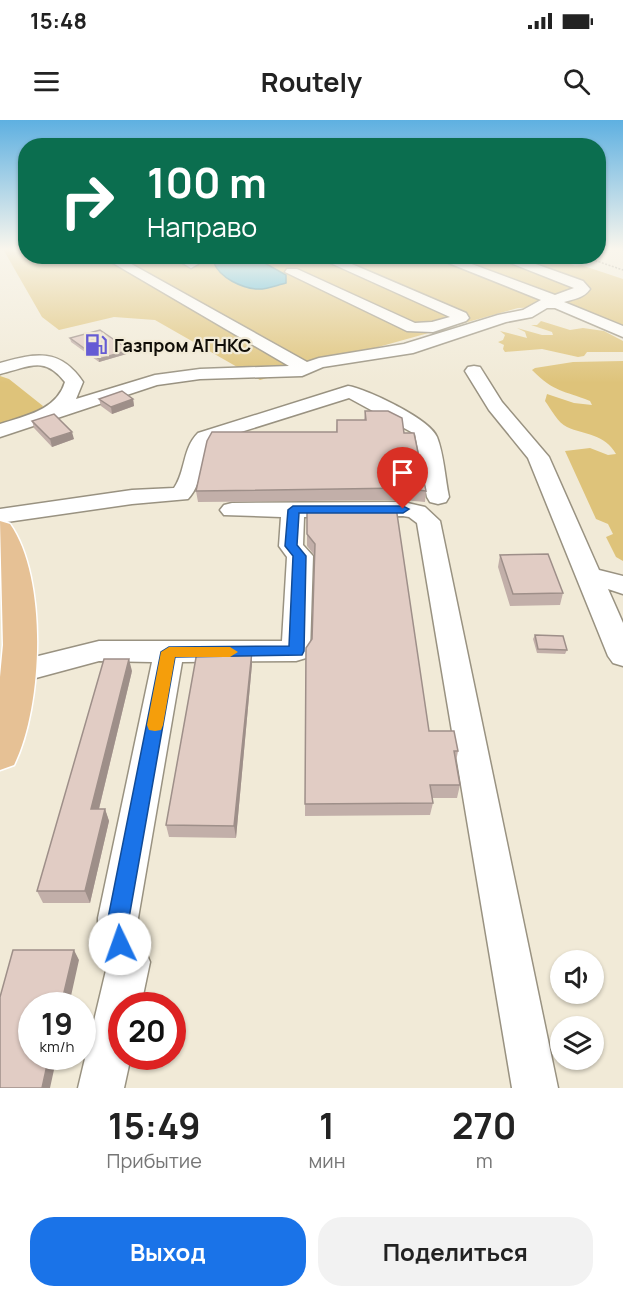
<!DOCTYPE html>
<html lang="ru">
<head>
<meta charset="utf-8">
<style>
	body { margin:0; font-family:Manrope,sans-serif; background:#f2f2f2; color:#222; height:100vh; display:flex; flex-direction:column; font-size:22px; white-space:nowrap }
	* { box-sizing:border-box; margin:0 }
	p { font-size:20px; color:#767676 }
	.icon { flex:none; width:33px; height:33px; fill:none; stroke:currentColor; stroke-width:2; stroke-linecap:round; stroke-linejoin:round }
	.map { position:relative; height:968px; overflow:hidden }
	.drawer { display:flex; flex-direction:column; background:#fff; flex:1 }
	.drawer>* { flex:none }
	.hud { position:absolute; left:18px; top:18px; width:588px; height:126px; border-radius:24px; box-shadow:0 2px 4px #0004; background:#0b6e4f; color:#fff; overflow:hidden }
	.controls { position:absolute; left:550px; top:830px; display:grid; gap:12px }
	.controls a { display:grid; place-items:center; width:54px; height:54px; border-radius:50%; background:#fff; box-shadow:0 2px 4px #0004; font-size:30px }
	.speed { position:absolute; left:18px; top:872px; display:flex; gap:12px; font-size:30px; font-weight:700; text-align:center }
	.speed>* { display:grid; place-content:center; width:78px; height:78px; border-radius:50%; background:#fff; box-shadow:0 2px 4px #0004; line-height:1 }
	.speed small { font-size:15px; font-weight:400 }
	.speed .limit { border:9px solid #d22; background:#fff; color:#111 }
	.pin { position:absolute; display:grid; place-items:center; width:51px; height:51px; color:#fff; margin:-62px -26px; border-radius:50% 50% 50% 0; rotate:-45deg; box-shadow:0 0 6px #0007 }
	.pin .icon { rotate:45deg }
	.me { position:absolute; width:66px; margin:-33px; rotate:357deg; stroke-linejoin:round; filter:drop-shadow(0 0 4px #0008) }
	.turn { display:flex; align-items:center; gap:21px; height:126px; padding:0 30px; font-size:27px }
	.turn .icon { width:78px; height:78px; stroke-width:2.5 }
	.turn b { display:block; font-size:42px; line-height:51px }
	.eta { display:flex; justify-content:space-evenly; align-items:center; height:102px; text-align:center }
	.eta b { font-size:36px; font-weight:700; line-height:42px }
	.action { display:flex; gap:12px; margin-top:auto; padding:12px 30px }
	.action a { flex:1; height:69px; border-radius:24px; background:#1a73e8; color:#fff; font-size:24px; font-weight:700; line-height:69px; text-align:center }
	.action a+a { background:#f2f2f2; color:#222 }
	.status { display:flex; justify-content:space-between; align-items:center; height:42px; padding:0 30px; background:#fff; direction:ltr }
	.status svg { height:16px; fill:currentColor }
	header { display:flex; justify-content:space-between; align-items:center; height:78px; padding:0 30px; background:#fff; font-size:27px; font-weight:700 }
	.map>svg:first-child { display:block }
</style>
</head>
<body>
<div class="status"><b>15:48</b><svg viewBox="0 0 49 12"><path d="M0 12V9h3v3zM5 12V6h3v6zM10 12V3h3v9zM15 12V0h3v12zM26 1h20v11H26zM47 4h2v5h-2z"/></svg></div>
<header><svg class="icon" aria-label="menu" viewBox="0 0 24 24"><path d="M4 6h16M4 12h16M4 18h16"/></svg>Routely<svg class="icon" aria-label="search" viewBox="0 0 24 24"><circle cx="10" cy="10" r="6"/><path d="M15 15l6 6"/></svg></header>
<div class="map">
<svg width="623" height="968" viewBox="0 0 623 968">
	<rect width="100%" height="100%" fill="#f1ead7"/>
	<path fill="#dec37a" d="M25,128l1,8 529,1 20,9 6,-1 42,14v49l-58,-22 -47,2 -258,72 -105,-60 -41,-3 -55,13 -17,-13 -39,-68z
		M541,201l29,9 13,-2 21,3 19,10v11h-36l-3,4 -6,1 -36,-8 -37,3 -2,-3 1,-4 -6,-3 5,-2 2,-5 -5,-4 27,7 -2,-6 -8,-4 25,7h11l-1,-3 -21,-7h6z
		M623,241v200l-7,-4 -10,-20 7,-3 -5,-10 -12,-5 -31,-68 25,-3 18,7 8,-1c-11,-20 -31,-19 -49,-27 -9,-4 -16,-18 -22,-26l2,-7 27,9 18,2 -2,-4c-27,-11 -35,-8 -58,-31l3,-2 38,-6z
		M0,256l9,3 34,27 -2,4 -41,17z"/>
	<path fill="#2fabd6" stroke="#267c98" stroke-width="1.5" d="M246,137l15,4 25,14v8c-9,2 -20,7 -29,6 -15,-1 -37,-11 -43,-26z"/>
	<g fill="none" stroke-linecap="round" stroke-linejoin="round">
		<g stroke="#999281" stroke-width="3">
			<path id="minor" d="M101,136h16l190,106 12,-4 85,-14 94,-29 25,-5 18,-10 -110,-44h19l105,39 19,-7 -81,-32h20l70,25 7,8c-6,9 -16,10 -26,13l59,24v11l-68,-29h-8l-15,9 -26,5 -93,31 -90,14 -21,9 -102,3 -43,6 -157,52v-13c25,-8 57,-14 65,-42 -21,-27 -36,-15 -65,-8v-11c36,-10 60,-15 83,19l-7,17 79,-24 45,-6 89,-3z
				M171,136h16l11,8 -7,4z
				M315,136h18l133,57 3,5 -3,3 -33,11 -26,-1 -122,-59 2,-3h10l118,54 17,-1 18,-5z
				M474,246l6,1 22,35 47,55 50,113 24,6v18l-15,-5 15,34v43l-10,-3 -5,-7 -80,-198 -39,-48 -24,-39 3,-4z
				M348,266c19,3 82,33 89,51 7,18 8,41 12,60l-3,5 -8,2 -8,-2 -3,-5 -12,-63 -66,-36 -137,43c-14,16 -7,40 -24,58l-56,5 -132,19v-14l132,-19 42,-2c12,-17 8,-39 24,-55z
				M403,382l22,5 15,14 118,567h-46l-95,-565 -8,-6 -6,-1 -99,1 -1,28 10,11 -3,95 -4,7 -10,3 -114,1 -44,256v15l12,29 -9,43h-19v51h9l-7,32h-46l30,-126 -10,-29v-15l54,-256 -53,-1 -78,21 -11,-3 -4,-8 4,-8 89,-22h183l5,-84 -8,-11 2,-29 -57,-2 -4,-5 4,-5 8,-2z"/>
		</g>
		<g stroke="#fff" stroke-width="3">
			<path id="major" d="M0,401l10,3c38,54 33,183 4,241l-14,5v-93l3,-32z"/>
		</g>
		<path stroke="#827d70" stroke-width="1.5" stroke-dasharray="2 1.5" stroke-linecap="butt" d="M582,136l41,14"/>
		<use href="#minor" fill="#fff" fill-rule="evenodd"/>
		<use href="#major" fill="#e6c195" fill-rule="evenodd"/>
	</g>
	<path fill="#c2afa9" d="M70,218l60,15 -31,9 -28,-20z
		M99,279h34l1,7 -22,8 -11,-8z
		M365,291l39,22 22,58 -1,11 -22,-2 -205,2 -2,-11 140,-59 1,-12h27z
		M32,301l42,18 -22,8 -18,-19z
		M307,387l122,224 29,20 -2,11 4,23 -3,13h-25l1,5 -3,12 -125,1 1,-168 6,-9 3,-83 -8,-10z
		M500,435l63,38 -3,12 -50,1 -12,-39z
		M535,515l32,15 -2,4 -28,-1 -4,-14z
		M252,544l-16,174 -67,-1 -3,-12z
		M132,551l-33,138h6l4,12 -19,82h-47l-6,-12z"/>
	<path fill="#9e8f89" d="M129,230l1,3 -31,9v-3z
		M133,279l1,7 -22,8 -1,-7z
		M72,312l2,7 -22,8 -2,-8z
		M252,531v13l-16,174 -2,-12z
		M129,539l3,12 -36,150 -5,-12z
		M105,689l4,12 -19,82 -5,-12z
		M74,830l5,10 -10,45h-8z
		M49,936h8l-7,32h-8z"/>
	<path fill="#e1ccc4" stroke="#9e8f89" stroke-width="1.5" d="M100,210l29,20 -30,9 -29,-21z
		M122,271l11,8 -22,8 -12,-8z
		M365,291h23l14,7 2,15h10l12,58 -22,-3 -208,3 11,-50 5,-9h125v-12h29z
		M54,294l18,18 -22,7 -18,-18z
		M307,387h89l33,224h25l4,20h-4l6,34h-30l3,18 -128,1 1,-156 6,-9 3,-95 -8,-10z
		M548,434l15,39 -50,1 -13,-39z
		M535,515l28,1 4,14 -29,-1z
		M252,531l-18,175 -68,-1 31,-173z
		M104,539h25l-38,150h14l-20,82h-48z
		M13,830h61l-13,55h-29v51h17l-7,32h-42v-91z"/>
	<linearGradient id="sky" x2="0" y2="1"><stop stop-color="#5eb0e1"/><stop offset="0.49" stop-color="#f9f6ed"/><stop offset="1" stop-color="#f9f6ed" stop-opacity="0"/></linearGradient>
	<rect width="623" height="263" fill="url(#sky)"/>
	<path fill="#1a73e8" stroke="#114b97" stroke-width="1.5" d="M293,386h110l6,3 -6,4h-104l-2,32 9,11 -2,95 -2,4 -127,2 -46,261c-1,11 3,24 -1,34l-8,3 -7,-3c-5,-12 -5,-21 -5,-34l53,-266 8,-5 120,-1 4,-90 -8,-10 3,-36z"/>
	<path fill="#f59e0b" d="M169,527h61l8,5 -8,5h-55l-12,68 -2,5 -6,1 -6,-1 -2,-5 14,-73z"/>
	<defs>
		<g id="fuel-bare" transform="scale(1.8)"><path d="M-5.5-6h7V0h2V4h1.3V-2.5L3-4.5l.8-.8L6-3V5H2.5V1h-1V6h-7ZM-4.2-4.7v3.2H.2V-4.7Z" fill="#655bd4" stroke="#f1ead7" stroke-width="2.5" paint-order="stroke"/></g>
	</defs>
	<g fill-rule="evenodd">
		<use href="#fuel-bare" x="96" y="225"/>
	</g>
	<g text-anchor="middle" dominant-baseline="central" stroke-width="4.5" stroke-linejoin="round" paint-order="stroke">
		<g font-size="18" font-weight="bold" fill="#100d07" stroke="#f1ead7" text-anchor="start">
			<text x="114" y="225">Газпром АГНКС</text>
		</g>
	</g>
</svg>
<div class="controls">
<a><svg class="icon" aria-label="sound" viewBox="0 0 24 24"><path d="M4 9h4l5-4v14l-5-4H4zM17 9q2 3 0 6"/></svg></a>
<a><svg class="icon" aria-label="layers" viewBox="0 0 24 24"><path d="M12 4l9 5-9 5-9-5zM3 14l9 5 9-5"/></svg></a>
</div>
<div class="speed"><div>19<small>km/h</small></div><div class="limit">20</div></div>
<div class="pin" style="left:403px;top:389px;background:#d93025"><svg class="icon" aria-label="arrive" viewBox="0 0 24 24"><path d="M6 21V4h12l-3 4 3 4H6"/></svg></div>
<svg class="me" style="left:120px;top:824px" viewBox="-20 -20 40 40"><circle r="19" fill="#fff"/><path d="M0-13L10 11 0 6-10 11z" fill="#1a73e8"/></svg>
<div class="hud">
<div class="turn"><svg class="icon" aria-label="right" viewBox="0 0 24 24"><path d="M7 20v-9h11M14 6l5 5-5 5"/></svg><div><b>100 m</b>Направо</div></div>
</div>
</div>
<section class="drawer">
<div class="eta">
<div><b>15:49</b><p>Прибытие</p></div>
<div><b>1</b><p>мин</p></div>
<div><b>270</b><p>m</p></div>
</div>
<div class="action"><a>Выход</a><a>Поделиться</a></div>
</section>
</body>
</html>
